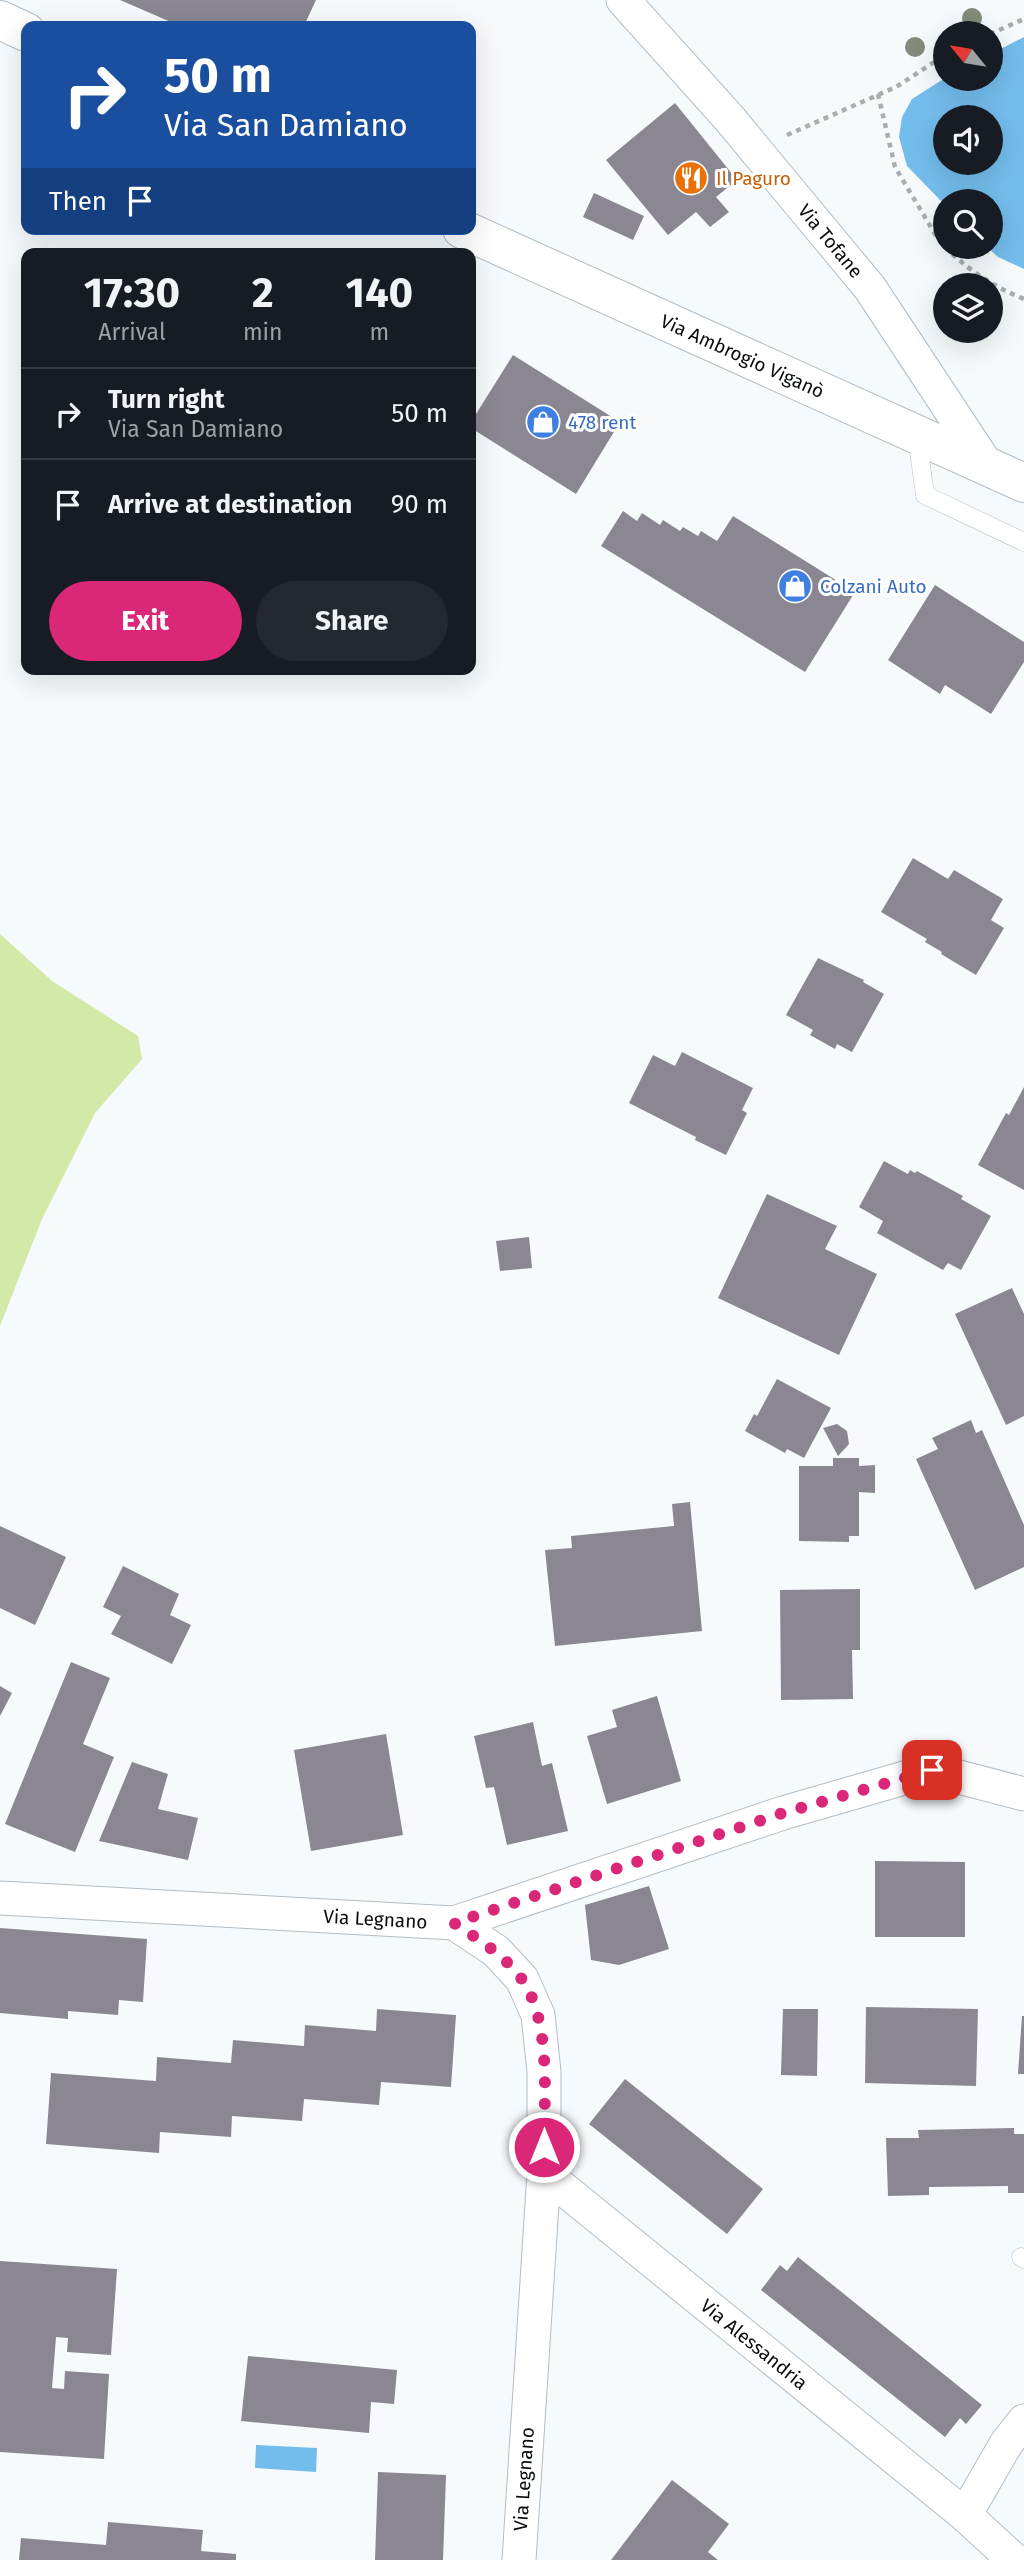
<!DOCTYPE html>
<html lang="en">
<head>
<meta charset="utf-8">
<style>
	body { margin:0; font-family:"Fira Sans",sans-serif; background:#242831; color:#f1f3f6; height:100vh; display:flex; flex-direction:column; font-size:26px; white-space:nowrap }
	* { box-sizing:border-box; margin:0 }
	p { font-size:23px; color:#9ea1a6 }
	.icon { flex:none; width:38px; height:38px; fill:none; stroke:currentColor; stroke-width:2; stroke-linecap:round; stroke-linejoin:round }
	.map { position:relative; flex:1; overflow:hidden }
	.drawer { position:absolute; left:21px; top:248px; width:455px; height:427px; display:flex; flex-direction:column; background:#171b24; border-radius:14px; box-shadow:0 7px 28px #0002 }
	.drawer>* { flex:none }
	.top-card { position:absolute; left:21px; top:21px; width:455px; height:214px; border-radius:14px; box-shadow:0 7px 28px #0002; background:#1a4fa0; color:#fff; overflow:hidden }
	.needle { width:46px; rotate:300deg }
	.tools { position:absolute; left:933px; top:21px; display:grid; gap:14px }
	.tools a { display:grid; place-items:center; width:70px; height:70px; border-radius:50%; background:#171b24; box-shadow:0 7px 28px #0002; font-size:35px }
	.pin { position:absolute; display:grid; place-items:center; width:60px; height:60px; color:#fff; margin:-30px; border-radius:14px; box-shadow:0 4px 10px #0006 }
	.me { position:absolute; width:77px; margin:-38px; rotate:0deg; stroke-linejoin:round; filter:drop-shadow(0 0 5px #0008) }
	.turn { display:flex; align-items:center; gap:24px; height:147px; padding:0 28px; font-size:32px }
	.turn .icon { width:91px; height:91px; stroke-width:2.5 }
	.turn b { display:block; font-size:49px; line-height:60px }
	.then { display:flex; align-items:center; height:66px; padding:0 28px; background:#0003; gap:14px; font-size:26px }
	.eta { display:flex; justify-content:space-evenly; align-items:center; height:119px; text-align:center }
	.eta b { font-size:42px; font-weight:700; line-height:49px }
	.cta { display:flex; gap:14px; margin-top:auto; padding:14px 28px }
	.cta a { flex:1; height:80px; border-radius:42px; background:#db2777; color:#fff; font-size:28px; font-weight:700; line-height:80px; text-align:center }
	.cta a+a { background:#242831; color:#f1f3f6 }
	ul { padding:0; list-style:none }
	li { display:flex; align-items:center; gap:21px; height:91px; padding:0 28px; border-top:2px solid #363941 }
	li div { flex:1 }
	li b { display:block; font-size:26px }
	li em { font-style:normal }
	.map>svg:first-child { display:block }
</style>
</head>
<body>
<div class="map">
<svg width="1024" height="2560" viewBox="0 0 1024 2560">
	<rect width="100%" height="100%" fill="#f6fafd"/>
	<path fill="#d2e9a7" d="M0,934l52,47 86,55 4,23 -47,54 -53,106 -42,107z"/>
	<path fill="#73bdec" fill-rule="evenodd" d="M1024,37v232l-26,-12 -11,-10h3v-46h-45v4l-38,-39 -8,-29 3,-20 10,-18 33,-21 45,1 1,-25zM945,117h45v46h-45z
		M256,2445l61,3 -1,24 -61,-4z"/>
	<path fill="#8a8792" d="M120,0h196l-12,26h-124z
		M675,103l62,77 -21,17 13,15 -19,15 -14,-15 -28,23 -62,-75z
		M594,193l50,23 -11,24 -50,-23z
		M513,355l107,67 -44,72 -105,-66v-6z
		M623,511l14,10 5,-8 18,12 3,-5 17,11 3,-4 15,9 3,-5 16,10 16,-25 122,76 -50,80 -204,-126z
		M935,585l89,57v20l-33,52 -46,-29 -5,9 -52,-34z
		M913,858l35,21 6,-9 49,29 -12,21 13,8 -28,47 -35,-21 1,-2 -17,-10 2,-3 -46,-27z
		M818,958l46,22 -1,2 21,12 -32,58 -15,-8 -2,5 -25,-14 3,-5 -27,-15z
		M682,1052l71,36 -11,22 5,3 -21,42 -31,-15 1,-3 -67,-34 24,-48 22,11z
		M1024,1087v103l-46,-25 28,-52 3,2z
		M884,1161l24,13 2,-4 5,3 2,-2 46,25 -2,3 30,17 -30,54 -13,-7 -5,7 -66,-37 6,-12 -24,-14z
		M767,1194l70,32 -12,23 52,25 -38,81 -121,-57z
		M529,1237l3,31 -32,3 -4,-30z
		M1012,1288l12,26v102l-18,9 -51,-111z
		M777,1379l54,29 -27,50 -17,-9 -2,4 -40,-22 9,-17 3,2z
		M971,1420l5,13 6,-3 42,95v42l-49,23 -59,-131 22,-10 -6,-11z
		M837,1424l10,7 2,13 -11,12 -15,-28z
		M833,1458h26v8l16,-1v28l-16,-1v44h-10v6l-50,-1v-75h34z
		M690,1502l12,129 -147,15 -10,-96 27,-2 -1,-12 103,-10 -2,-22z
		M0,1526l66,31 -31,68 -35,-17z
		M123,1566l56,28 -9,21 21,10 -19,39 -61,-30 10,-18 -18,-9z
		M860,1589v61h-8l1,49 -72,1 -1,-110z
		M71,1662l39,16 -27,66 31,13 -39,95 -70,-28z
		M0,1686l12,7 -12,23z
		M657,1696l24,85 -74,23 -20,-68 30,-9 -5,-17z
		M533,1722l9,44 10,-3 16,68 -61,14 -13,-58 -8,1 -12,-52z
		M386,1734l17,101 -92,16 -17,-101z
		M132,1762l36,12 -10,35 40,9 -10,42 -89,-19z
		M875,1861l90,1v75h-90z
		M649,1886l20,63 -50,16 -28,-5 -6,-55z
		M0,1928l147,11 -4,63 -24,-2 -1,15 -50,-4v8l-68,-6z
		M866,2007l112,2 -2,77 -111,-3z
		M377,2009l79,6 -5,72 -70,-5 -2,23 -75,-6 -2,22 -70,-5 -1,21 -71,-5 -1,21 -113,-9 5,-71 105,8 1,-24 74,6 2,-23 71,6 1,-21 71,6z
		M783,2009h35l-1,67 -36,-1z
		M1022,2016h2v58h-6z
		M625,2079l138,110 -36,45 -138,-110z
		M1014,2128v6h10v59h-16v-7l-79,1v8l-41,1 -2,-58h33l-1,-8z
		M798,2257l184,148 -16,19 -6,-6 -15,19 -184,-147 19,-25 7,6z
		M0,2261l117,8 -6,86 -44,-3 1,-14 -12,-1 -4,51 12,1 1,-18 44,3 -5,85 -104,-7z
		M248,2356l149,14 -3,34 -23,-2 -2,31 -128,-12z
		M378,2472l68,3 -3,85h-68z
		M672,2480l57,44 -21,28 10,8h-107z
		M108,2522l95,8 -2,21 35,3v6h-217l2,-22 85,7z"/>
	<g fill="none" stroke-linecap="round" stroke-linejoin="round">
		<g stroke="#b3bdc5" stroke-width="19">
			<path id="service" d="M917,436l8,59 99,47
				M1021,2257l3,2"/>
		</g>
		<g stroke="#b3bdc5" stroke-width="35">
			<g id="minor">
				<path id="s1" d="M623,0l106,118 141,170 118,179"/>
				<path id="s2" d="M0,1898l454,25 42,28 26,28 16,36 6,57v101l-25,387"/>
				<path d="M454,1923l329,-110 149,-43 92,24"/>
				<path id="s3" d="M544,2173l421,342 49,45"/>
				<path d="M965,2515l41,-71 18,-23"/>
			</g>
		</g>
		<g stroke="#b3bdc5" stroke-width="40">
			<g id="secondary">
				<path d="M0,20l26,12"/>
				<path id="s4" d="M462,229l562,254"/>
			</g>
		</g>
		<path stroke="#aaaeb1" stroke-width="4.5" stroke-dasharray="5 5" stroke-linecap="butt" d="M990,34l34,-15
			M878,94l17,73 43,72 7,7
			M787,135l109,-48 49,-32
			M945,247c23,23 49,40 79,52"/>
		<use href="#service" stroke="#fff" stroke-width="18"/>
		<use href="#minor" stroke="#fff" stroke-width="33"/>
		<use href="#secondary" stroke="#fff" stroke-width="38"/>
	</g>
	<g fill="#848b7c">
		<circle cx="972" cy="18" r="10"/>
		<circle cx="915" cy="47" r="10"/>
	</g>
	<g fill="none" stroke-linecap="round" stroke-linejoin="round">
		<path stroke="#db2777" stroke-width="12" stroke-dasharray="0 21.6" d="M544,2147c0,-50 8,-127 -23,-169 -18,-24 -43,-39 -67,-55l329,-110 149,-43"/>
	</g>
	<defs>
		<g id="restaurant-disc" transform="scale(1.75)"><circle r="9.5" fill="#e8710a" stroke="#fff"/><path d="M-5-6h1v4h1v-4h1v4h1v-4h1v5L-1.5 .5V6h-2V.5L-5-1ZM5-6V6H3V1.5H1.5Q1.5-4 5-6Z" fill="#fff"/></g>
		<g id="shop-disc" transform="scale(1.75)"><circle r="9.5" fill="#3f7fe0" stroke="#fff"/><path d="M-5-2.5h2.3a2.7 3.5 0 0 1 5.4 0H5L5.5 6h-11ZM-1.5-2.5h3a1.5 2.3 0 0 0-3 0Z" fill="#fff"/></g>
	</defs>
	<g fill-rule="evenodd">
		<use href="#restaurant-disc" x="691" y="178"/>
		<use href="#shop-disc" x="543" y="422"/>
		<use href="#shop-disc" x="795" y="586"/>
	</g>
	<g text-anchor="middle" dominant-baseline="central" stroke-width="6" stroke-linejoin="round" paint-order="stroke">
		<g font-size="19" fill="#c56008" stroke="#fff" text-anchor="start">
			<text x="716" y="178">Il Paguro</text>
		</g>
		<g font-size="19" fill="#090c0f" stroke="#fff">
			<text stroke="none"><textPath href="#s1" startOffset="318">Via Tofane</textPath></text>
			<text stroke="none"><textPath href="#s4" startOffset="308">Via Ambrogio Viganò</textPath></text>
			<text stroke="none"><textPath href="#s2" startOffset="376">Via Legnano</textPath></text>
			<text stroke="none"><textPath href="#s3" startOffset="271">Via Alessandria</textPath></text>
			<text transform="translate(524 2479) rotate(-86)">Via Legnano</text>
		</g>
		<g font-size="19" fill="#366cbe" stroke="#fff" text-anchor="start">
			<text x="568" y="422">478 rent</text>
			<text x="820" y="586">Colzani Auto</text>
		</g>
	</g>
</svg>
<div class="tools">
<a><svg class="needle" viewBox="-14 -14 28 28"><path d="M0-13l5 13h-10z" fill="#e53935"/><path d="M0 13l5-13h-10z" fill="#9ea1a6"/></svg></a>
<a><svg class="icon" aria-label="sound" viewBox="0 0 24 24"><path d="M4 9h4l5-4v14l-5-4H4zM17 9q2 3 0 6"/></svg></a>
<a><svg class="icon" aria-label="search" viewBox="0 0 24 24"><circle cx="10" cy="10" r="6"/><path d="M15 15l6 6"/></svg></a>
<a><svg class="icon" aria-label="layers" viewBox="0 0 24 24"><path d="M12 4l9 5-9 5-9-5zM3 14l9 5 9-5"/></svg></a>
</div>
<div class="pin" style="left:932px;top:1770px;background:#d93025"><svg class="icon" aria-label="arrive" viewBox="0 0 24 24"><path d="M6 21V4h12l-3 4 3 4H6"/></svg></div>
<svg class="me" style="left:544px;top:2147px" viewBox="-20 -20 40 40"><circle r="17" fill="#db2777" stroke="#fff" stroke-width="3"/><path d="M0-11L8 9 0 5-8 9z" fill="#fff"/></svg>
<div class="top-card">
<div class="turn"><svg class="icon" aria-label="right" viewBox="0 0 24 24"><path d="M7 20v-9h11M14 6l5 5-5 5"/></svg><div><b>50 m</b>Via San Damiano</div></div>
<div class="then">Then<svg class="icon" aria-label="arrive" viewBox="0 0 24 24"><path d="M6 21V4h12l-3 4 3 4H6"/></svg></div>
</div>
<section class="drawer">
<div class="eta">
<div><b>17:30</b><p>Arrival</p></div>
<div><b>2</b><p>min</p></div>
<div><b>140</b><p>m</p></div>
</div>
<ul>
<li><svg class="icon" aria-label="right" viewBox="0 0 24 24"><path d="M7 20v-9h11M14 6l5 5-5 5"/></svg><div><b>Turn right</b><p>Via San Damiano</p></div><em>50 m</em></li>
<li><svg class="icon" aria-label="arrive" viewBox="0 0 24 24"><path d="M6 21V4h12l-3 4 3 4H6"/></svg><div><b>Arrive at destination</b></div><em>90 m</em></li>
</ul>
<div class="cta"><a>Exit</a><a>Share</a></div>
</section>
</div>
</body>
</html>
